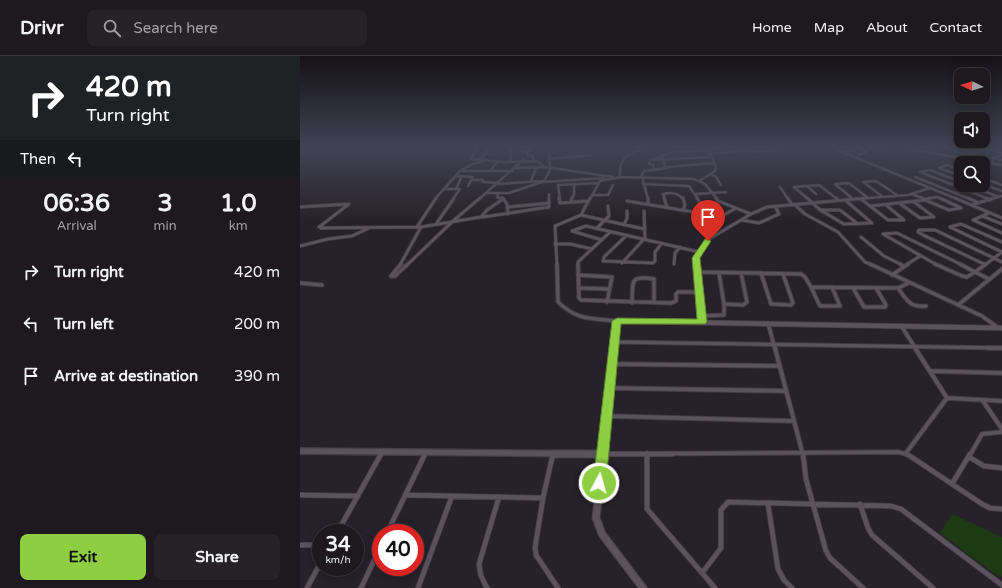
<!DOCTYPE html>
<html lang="en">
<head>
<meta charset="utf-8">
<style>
	body { margin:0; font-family:"Varela Round",sans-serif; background:#252228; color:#f1f3f6; height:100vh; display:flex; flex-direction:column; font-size:15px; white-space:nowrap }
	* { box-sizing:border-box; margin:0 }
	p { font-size:13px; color:#a0a0a4 }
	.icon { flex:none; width:22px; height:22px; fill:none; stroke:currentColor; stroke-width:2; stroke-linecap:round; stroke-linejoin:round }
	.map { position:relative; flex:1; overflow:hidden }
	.panel { display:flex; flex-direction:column; background:#1d191f; width:300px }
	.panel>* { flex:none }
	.hud { background:#202124; color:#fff; overflow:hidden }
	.needle { width:26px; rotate:275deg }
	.tools { position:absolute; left:654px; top:12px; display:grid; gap:8px }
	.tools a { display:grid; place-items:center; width:36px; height:36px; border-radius:8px; background:#1d191f; box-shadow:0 2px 10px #0003,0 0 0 1px #3b383d; font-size:20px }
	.speed { position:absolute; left:12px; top:468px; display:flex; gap:8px; font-size:20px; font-weight:700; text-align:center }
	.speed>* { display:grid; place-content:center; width:52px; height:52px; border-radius:50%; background:#1d191f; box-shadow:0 2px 10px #0003,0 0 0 1px #3b383d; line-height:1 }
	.speed small { font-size:10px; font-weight:400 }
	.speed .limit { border:6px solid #d22; background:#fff; color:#111 }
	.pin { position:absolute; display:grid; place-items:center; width:34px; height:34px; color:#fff; margin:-41px -17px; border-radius:50% 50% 50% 0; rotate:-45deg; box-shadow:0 0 4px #0007 }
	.pin .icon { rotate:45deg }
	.me { position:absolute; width:44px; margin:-22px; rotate:6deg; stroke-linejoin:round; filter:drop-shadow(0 0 3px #0008) }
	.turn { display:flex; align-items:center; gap:14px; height:84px; padding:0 20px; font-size:18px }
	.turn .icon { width:52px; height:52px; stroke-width:2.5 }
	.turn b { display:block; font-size:28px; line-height:34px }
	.then { display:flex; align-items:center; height:38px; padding:0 20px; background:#0003; gap:8px; font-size:15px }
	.eta { display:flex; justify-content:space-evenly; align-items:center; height:68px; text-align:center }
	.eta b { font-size:24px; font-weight:700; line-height:28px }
	.button { display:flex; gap:8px; margin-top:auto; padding:8px 20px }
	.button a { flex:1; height:46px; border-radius:8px; background:#8ece43; color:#111; font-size:16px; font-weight:700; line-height:46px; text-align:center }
	.button a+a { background:#252228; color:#f1f3f6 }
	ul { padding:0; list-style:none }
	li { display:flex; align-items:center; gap:12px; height:52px; padding:0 20px }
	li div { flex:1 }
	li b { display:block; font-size:15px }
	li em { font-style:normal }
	header { display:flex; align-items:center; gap:24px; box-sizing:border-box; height:56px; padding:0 20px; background:#1d191f; border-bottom:1px solid #3b383d }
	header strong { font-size:19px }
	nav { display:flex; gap:22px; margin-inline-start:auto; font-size:14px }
	.search { width:280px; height:36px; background:#252228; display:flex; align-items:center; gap:10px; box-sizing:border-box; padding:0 14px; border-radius:8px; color:#a0a0a4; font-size:15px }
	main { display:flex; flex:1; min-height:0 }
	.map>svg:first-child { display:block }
</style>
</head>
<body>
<header>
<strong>Drivr</strong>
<div class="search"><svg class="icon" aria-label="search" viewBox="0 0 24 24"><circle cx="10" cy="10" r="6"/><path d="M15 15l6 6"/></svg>Search here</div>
<nav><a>Home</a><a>Map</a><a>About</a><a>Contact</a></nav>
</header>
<main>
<section class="panel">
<div class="hud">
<div class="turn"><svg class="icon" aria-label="right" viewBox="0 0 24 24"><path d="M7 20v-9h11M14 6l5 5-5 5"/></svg><div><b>420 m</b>Turn right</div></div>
<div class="then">Then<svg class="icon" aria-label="left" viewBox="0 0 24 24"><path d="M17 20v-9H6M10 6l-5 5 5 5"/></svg></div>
</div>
<div class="eta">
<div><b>06:36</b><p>Arrival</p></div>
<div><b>3</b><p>min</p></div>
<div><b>1.0</b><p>km</p></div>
</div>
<ul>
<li><svg class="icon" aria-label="right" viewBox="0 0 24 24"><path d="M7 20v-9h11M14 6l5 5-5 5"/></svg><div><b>Turn right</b></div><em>420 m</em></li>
<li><svg class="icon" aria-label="left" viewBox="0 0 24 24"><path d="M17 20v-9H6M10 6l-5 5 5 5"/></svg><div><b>Turn left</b></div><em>200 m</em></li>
<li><svg class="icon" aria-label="arrive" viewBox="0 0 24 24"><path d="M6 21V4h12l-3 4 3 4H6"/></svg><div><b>Arrive at destination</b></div><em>390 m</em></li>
</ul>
<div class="button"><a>Exit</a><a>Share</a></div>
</section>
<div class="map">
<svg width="702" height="532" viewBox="0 0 702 532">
	<rect width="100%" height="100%" fill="#272129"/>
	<path fill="#1c3a14" d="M652,458l50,23v40l-10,-5 -52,-39z"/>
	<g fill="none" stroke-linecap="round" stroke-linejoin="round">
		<g stroke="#443e46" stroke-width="3">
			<path id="street-far4" d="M177,91l-6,12 33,3 33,-1 8,6 68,10
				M209,91l2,10 -1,4
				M216,91l7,5h6
				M229,91l1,3 -3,4 6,3 1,4
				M436,91c14,8 30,4 46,2l-2,-2
				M530,91l127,52
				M554,91l13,5 -8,2
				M569,91l9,3 8,-1
				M598,91l104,18
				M643,91l18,6 21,-2 15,-4
				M657,91l13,5
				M671,91l9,3
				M685,91l17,6
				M542,96l21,-5
				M635,97l2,-6
				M409,98l32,-3
				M362,100l3,10 2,1 46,-4
				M693,102l9,2
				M250,103l42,-4
				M180,104l11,-13
				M353,104c15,-10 37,-9 54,-9
				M692,107l1,-5 9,-3
				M215,112l30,-1
				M354,114l-1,-5 -4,-1 1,-4 62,-3
				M661,114l-14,-5 -8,3 22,8
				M160,115h52
				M190,115l8,-10
				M410,118l6,3 5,8
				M156,120l17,1 -5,9
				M320,121c-2,-25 14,-24 33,-30
				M341,121l3,-6 23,-3
				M342,121l6,22
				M615,121l55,22
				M683,122l19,7
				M172,124h11v2l16,1
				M231,125l5,-13
				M399,125l15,-9 2,-4 -4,-11 -5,-6 26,-4
				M243,126l61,-4
				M661,126l-31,-12 -10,2 69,27
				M198,128l46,-3 6,-11 -1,-23
				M343,128l46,2 9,13
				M683,128l19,7
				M668,129l31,12
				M507,130l9,8
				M480,131l8,12
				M147,133h13l-7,10
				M156,133l6,-13
				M188,137h21l33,-11
				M198,138l-1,3 5,2
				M249,138v5
				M396,138l30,-2
				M612,138l13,5
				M292,139h16l5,-10
				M583,141l-20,-15 13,-1 21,14
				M203,142l1,1
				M135,143l25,-28 13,-7 10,-3
				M179,143l44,-39
				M260,143l-2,-14 40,-2
				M272,143l2,-5v-10
				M290,143l10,-18 20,-4 74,2 11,5 12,15
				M365,143l-2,-5c8,-2 15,-1 20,5
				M508,143l-14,-12 25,-2 18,14
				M553,143l-18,-15 14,-1 19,15
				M556,143l52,-4 22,-7
				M626,143l11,-2 5,2
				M690,143l12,-3"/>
		</g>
		<g stroke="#443e46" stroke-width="4">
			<path id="street-far3" d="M203,142l4,6 1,10
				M259,142l1,5 28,-2
				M348,142v6
				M364,142l3,9
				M383,142l2,7 -2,5
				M397,142l6,9 -3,6
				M416,142l2,3 33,13
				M488,142l4,7
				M507,142l13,12 24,14 28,-1 -27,-23
				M536,142l2,2
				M622,142l3,2
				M655,142l47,20
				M668,142l11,5
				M686,142l4,2
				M561,143l27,21h16l-18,-15
				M625,144l24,10 12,-2 -21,-10
				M625,144l5,-2
				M327,145l91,15h4l14,-8
				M271,146l1,-4
				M599,147l21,15 14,-1 -20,-15
				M494,148l11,10 33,18 27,30 7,3
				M671,149l23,-7
				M570,150l55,-6
				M0,151l49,-3 -30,23 2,1 100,-1 60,-10 6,-7 16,-11 -2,-1
				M207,151l42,-4
				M521,154h19l18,14
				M689,157l-16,7 29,13
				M281,159l63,14
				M682,160l20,8
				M183,161l66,-10v-9
				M441,164l18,3 20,-9 -4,-8
				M136,168l18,-26
				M324,169l3,-7v-7
				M117,171l19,-29
				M297,172l12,-12 -1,-10
				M327,179l-23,22 -1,4 50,2 2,-2v-9l7,-9
				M561,181l23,19 18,9
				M302,184l-30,-9 14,-5 113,26
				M702,186l-41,-18 -11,3 52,25
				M255,188h15l22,5
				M0,190l28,-7 24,-3 17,-8
				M322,207l23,-25 -1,-27
				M374,208l1,-11 5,-6
				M684,208l-61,-29 -5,-3 1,-2h16l67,32
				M100,209l21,-38
				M107,209l46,-44 27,-23
				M257,209l-2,-39 26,-11 9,-17
				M278,209v-3l32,-30
				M398,209l-1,-11 12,-15 42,-25 16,-7 100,-9
				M606,209l14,-9
				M637,209l-54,-31 14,-1 65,32
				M685,209l17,-13"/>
		</g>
		<g stroke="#443e46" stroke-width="5">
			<path id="street-far2" d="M101,208l-10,12h4l13,-12
				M257,208l1,38c20,19 33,16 59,19
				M278,208l1,34 2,2 90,3 5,-2v-7l2,-2h22
				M398,208l4,58
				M570,208l112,52 15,11
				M600,208l3,2
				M635,208l27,12 5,1 8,-5
				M660,208l15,8
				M398,216l103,2 4,3 6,10 87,1 11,-5
				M675,216l14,7
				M675,216l11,-8
				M419,217l5,31 19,1 4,-3 -6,-29
				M461,217l10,31 20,1 2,-2 -10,-29
				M278,219l34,2 -5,25
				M592,219l16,-11
				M0,227l22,2
				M511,231l9,19h20l-8,-19
				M279,232l30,1
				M553,232l11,19h21l1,-2 -10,-17
				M598,232c8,12 13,20 28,18
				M332,247c1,-22 -3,-28 22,-24v23
				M658,249l44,-36
				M402,260l22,-1v-11
				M468,267l7,26
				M602,271l14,22
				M314,286l388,6"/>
		</g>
		<g stroke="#443e46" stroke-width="5.5">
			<path id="street-far1" d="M475,292l28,107
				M615,292l32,50
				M688,292h14
				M312,308l168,2
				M630,315l72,2
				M310,332l176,3
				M647,342l55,3
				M683,345l19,28
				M306,360l188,5
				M347,397v2
				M606,397l41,-55
				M302,398l297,-2 9,3
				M81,399l1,-3
				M124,399l1,-2
				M670,399l12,-21 20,-2"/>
		</g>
		<g stroke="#443e46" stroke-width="6">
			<path id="street" d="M253,398l-10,44 -8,50 1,7 22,33
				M302,398h70
				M347,398v55l68,79
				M503,398l3,25 20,72 4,7 33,30
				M607,398l75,50 8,4 12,1
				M669,401l15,9 18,2
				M652,428l18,-30
				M0,439l58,1
				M105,439l138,3
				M468,448l10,65 6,11 8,8
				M560,448l8,24 4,7 61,53
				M37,477l44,-79
				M87,477l38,-79
				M0,489h21
				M402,517l19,-25v-38l7,-8 163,4 10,3 101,76
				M7,532l14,-26
				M61,532l20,-42
				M118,532l34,-92
				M187,532l-6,-12 -2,-12 20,-67"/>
		</g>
		<g stroke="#443e46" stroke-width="6">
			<path id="secondary-far2" d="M314,293l3,-28 385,7"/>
		</g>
		<g stroke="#443e46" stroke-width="8">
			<path id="secondary-far1" d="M0,395l302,3
				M303,399l11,-107"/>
		</g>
		<g stroke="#443e46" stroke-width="9">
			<path id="secondary" d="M254,398h48
				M303,398l-7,64 6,16 41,54"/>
		</g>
		<use href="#street-far4" stroke="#5a535d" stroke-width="2"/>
		<use href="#street-far3" stroke="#5a535d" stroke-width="2.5"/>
		<use href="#street-far2" stroke="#5a535d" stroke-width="3"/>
		<use href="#street-far1" stroke="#5a535d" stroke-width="3.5"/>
		<use href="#street" stroke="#5a535d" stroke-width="4.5"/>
		<use href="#secondary-far2" stroke="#5a535d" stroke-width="4.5"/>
		<use href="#secondary-far1" stroke="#5a535d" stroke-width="5.5"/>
		<use href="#secondary" stroke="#5a535d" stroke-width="7"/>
	</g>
	<linearGradient id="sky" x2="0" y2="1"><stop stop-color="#151217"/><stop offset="0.55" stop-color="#414354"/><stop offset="1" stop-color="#414354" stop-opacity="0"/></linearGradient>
	<rect width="702" height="165" fill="url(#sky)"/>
	<path fill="#8ece43" stroke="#5c862c" d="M405,183h3l3,2 -11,17 7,64 -2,2h-84l-15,159 -2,5 -5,1 -4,-1 -2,-5 19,-162 5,-3 80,1 -5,-61z"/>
</svg>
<div class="tools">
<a><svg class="needle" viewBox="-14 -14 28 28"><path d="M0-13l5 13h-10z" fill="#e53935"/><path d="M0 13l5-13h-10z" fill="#a0a0a4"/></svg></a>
<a><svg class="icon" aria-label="sound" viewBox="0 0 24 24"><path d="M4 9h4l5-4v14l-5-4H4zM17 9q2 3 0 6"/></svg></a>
<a><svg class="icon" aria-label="search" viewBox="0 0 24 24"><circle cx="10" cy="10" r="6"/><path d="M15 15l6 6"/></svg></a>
</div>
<div class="speed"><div>34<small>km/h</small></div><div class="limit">40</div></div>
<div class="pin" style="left:408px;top:185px;background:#d93025"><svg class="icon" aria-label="arrive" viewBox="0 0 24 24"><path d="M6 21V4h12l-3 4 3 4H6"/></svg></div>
<svg class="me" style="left:299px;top:427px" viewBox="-20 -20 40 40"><circle r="17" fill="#8ece43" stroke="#fff" stroke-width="3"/><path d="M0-11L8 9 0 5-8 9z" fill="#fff"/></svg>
</div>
</main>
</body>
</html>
